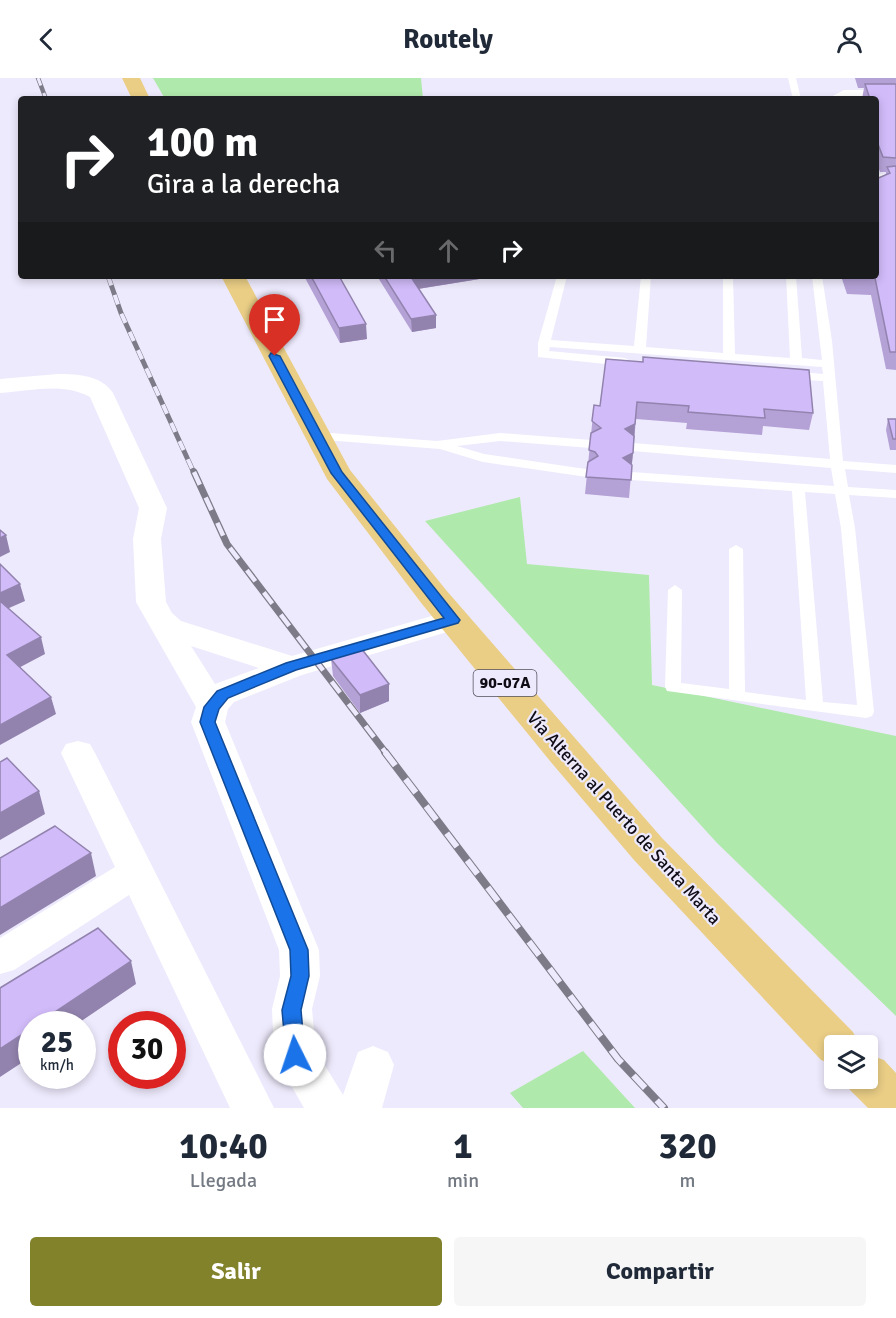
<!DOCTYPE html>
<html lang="es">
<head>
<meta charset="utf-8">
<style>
	body { margin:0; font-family:Signika,sans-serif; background:#f6f6f7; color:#1f2937; height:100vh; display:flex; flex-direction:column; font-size:22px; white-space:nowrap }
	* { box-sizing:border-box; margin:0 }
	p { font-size:20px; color:#747a83 }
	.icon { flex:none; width:33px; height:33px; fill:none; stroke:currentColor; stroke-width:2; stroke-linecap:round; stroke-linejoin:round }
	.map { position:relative; height:1030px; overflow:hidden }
	.side { display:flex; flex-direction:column; background:#fff; flex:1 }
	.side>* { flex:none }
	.top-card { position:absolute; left:18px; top:18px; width:861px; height:183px; border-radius:6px; box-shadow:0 3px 9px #0003; background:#202124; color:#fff; overflow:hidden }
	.fabs { position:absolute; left:824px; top:957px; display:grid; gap:12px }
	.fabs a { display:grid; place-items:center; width:54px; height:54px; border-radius:6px; background:#fff; box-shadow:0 3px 9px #0003; font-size:30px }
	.speed { position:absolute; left:18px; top:933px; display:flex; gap:12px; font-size:30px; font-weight:700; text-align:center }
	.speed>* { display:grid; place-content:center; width:78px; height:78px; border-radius:50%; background:#fff; box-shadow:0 3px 9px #0003; line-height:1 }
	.speed small { font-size:15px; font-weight:400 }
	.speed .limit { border:9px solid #d22; background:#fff; color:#111 }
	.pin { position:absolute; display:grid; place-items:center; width:51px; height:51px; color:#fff; margin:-62px -26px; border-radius:50% 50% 50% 0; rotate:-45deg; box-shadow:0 0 6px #0007 }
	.pin .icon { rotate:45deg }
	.me { position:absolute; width:66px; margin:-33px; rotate:356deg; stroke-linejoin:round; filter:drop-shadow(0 0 4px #0008) }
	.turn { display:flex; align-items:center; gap:21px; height:126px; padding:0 30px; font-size:27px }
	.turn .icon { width:78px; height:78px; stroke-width:2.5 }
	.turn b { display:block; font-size:42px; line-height:51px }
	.lanes { display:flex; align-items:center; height:57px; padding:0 30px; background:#0003; justify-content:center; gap:30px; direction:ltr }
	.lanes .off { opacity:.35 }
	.eta { display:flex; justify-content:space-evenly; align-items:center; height:102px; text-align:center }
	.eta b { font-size:36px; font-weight:700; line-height:42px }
	.cta { display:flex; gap:12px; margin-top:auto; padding:12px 30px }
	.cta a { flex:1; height:69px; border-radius:6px; background:#82822b; color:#fff; font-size:24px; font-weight:700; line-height:69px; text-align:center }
	.cta a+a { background:#f6f6f7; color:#1f2937 }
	header { display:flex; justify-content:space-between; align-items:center; height:78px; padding:0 30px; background:#fff; font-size:27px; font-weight:700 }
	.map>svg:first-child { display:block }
</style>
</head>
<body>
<header><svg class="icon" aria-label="back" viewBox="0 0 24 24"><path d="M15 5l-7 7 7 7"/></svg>Routely<svg class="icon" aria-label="person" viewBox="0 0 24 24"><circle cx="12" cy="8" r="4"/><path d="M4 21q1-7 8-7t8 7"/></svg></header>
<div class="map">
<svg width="896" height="1030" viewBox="0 0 896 1030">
	<rect width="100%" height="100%" fill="#eeeafd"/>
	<path fill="#b0e9ac" d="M153,0h268l2,21h-258z
		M520,419l7,67 122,11 3,110 244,51v280l-179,-173 -292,-322z
		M583,973l52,57h-112l-13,-15z"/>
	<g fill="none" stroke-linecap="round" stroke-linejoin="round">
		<path fill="#fff" fill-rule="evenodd" d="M788,0h8l5,21h-8z
			M844,12h52v6h-51l-7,3h-11z
			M876,96l20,1v6l-20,-1z
			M557,198h10l-16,64 83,6 7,-70h10l-5,71 77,6v-77h10l2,78 55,4 -4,-82h10l6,82 20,2 -10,-84h10l10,65 11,120 53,4v8l-51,-4 3,18 48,3v8l-47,-3 6,33 19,184 -2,4 -6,2 -199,-27 -2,-4 3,-97 7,-5 7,5 -1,93 48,6v-140l7,-4 7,4 2,143 61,8 -14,-209 -161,-11 -7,-4 7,-4 203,14 -3,-18 -198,-17 -7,-4 7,-4 197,16 -7,-78 -33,-2 -6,-4 6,-4 33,3 -1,-7 -272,-20 -1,4 76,7 6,4 -6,4 -87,-9v-14zM805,414l30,2 6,34 16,177 -34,-3z
			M317,354l120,9 63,-8 91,7 7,4 -7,4 -91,-7 -43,5 27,8 108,16 2,3 -7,4 -104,-15 -43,-13 -128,-10 -1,-3 1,-3z"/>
		<path fill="#fff" fill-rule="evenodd" d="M58,296c19,0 43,1 55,19l54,115 -6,31 5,63 6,11 9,8 111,35 161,-46 11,3 4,7 -4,7 -162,48 -68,27 -6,7 -3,13 94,228 1,26 -8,33 4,42 27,44 15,-43 15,-6 15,6 6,13 -12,43h-78l-30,-53 -2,-46 8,-33 -1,-26 -88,-228 5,-15 -60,-105 -3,-63 6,-31 -49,-111c-27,-15 -60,-6 -90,-4v-14zM191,568l68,22 -44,16z
			M78,663l12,3 5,9 179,355h-44l-101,-213 -115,75 -14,4v-36l115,-71 -54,-114 5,-9z"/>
		<path fill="#eace86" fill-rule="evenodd" d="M122,0h18l10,21h-18z
			M221,198h24l105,194 96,120 216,248 191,194 7,14h-26v19l-13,-5 -187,-200 -84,-99 -128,-157 -95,-125z
			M867,976l17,6 12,13v35h-28l-18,-18 -5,-12h22z"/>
		<g stroke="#7e7b89" stroke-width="4.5">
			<path id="rail-far3" d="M38,0l8,21"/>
		</g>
		<g stroke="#7e7b89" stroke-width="5">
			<path id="rail-far2" d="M108,198l13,37 73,160"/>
		</g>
		<g stroke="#7e7b89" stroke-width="7">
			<path id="rail-far1" d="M194,394l33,72 159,209"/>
		</g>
		<g stroke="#7e7b89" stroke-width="8">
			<path id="rail" d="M385,674l233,307 46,49"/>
		</g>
		<use href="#rail-far3" stroke="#eeeafd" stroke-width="3" stroke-dasharray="8" stroke-linecap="butt"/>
		<use href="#rail-far2" stroke="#eeeafd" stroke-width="4" stroke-dasharray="10" stroke-linecap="butt"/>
		<use href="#rail-far1" stroke="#eeeafd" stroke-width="4.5" stroke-dasharray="14" stroke-linecap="butt"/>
		<use href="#rail" stroke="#eeeafd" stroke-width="6" stroke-dasharray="17" stroke-linecap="butt"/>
	</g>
	<path fill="#b4a1d6" d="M855,0h41v292l-10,-1 -15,-74 -24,-1 -6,-18h35l10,-104h-6l-4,-11v-62h-14l2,-11h-6z
		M304,198h35l28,63 -27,4z
		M377,198h121l-80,13 18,39 -24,4z
		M606,281l207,54 -4,17 -46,-4 -1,9 -76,-6 1,-6 -51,-4 -7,79 -44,-4 9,-89 6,1z
		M888,341h8v31h-6l-4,-20z
		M331,581l58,42 -29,12 -27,-37z"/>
	<path fill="#9283ae" d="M418,198h80l-87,14v-13z
		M436,237v13l-24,4 -1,-13z
		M366,246l1,15 -27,4 -1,-15z
		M635,346l-1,17 -9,-12z
		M633,375l-2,17 -8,-12z
		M6,457l4,17 -10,5v-19z
		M20,506l5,17 -25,11v-19z
		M41,559l4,17 -34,18 -4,-17z
		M389,606v17l-29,12v-18z
		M51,619l5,17 -56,31v-20z
		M39,713l6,23 -45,26v-27z
		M91,775l5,23 -96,59v-27z
		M131,883l5,23 -59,40h-40z
		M32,950v28l-32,21v-28z"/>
	<path fill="#d1bbf9" stroke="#9283ae" stroke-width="1.5" d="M865,6h31v74l-13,-1 -7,-18v-21h1l-1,-3v-16h-6z
		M896,88v186h-6l-15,-74 -25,-1v-1h26v-97l14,-6 -3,-6z
		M311,198h28l27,48 -27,4z
		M384,198h34l-7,1 25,38 -25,4z
		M643,279l166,13 4,43 -49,-4 1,9 -77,-6 1,-6 -52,-4 -2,22 -10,5 9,7 -1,17 -10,5 9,7 -1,15 -45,-3 2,-15 10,-6 -3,-4 -6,-2 2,-17 10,-5 -9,-7 2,-16 6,1 6,-47 37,3z
		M888,341h8v20h-3z
		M0,452l6,5 -6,3z
		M0,486l20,20 -20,9z
		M0,523l41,36 -34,18 44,42 -51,28z
		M361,570l28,36 -29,11 -29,-36z
		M7,680l32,33 -39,22v-51z
		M55,748l36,27 -91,55v-50z
		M98,850l33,33 -94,63h-5v4l-32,21v-61z"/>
	<path fill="#1a73e8" stroke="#114b97" stroke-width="1.5" d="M271,275l9,3 62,116 118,148 -2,3 -162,47 -68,28 -9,11 -4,13 93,228 1,26 -8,34 4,45 -3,6 -7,2 -7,-2 -2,-6 -4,-45 9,-34 -1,-26 -90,-228 4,-15 13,-16 69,-28 158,-45 -113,-145 -62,-117z"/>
	<g text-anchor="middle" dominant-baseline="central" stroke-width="4.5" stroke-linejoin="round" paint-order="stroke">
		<rect fill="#eeeafd" stroke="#524f5b" stroke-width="1.5" x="473.5" y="592" width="63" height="26" rx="4.5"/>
		<g font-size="16" font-weight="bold" fill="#0f0c16">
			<text x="505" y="605">90-07A</text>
		</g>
		<g font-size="18" fill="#0f0c16" stroke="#eeeafd">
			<text transform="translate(624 740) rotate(48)">Vía Alterna al Puerto de Santa Marta</text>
		</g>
	</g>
</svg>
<div class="fabs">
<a><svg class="icon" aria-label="layers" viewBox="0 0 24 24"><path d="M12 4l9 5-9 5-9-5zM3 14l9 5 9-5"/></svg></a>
</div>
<div class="speed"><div>25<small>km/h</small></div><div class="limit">30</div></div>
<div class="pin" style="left:275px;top:278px;background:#d93025"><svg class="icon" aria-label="arrive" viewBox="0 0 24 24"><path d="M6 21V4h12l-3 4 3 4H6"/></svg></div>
<svg class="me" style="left:295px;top:977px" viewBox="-20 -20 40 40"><circle r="19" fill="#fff"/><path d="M0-13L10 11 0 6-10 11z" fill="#1a73e8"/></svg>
<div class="top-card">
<div class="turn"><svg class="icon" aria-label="right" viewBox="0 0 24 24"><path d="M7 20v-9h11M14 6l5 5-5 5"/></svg><div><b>100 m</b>Gira a la derecha</div></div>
<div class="lanes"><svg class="icon off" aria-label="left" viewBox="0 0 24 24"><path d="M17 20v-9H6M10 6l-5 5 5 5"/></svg><svg class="icon off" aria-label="ahead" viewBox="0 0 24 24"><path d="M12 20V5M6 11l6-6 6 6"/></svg><svg class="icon" aria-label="right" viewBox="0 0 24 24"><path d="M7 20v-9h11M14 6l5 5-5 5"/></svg></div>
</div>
</div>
<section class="side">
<div class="eta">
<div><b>10:40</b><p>Llegada</p></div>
<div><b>1</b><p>min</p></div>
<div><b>320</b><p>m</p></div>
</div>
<div class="cta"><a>Salir</a><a>Compartir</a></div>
</section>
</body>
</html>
